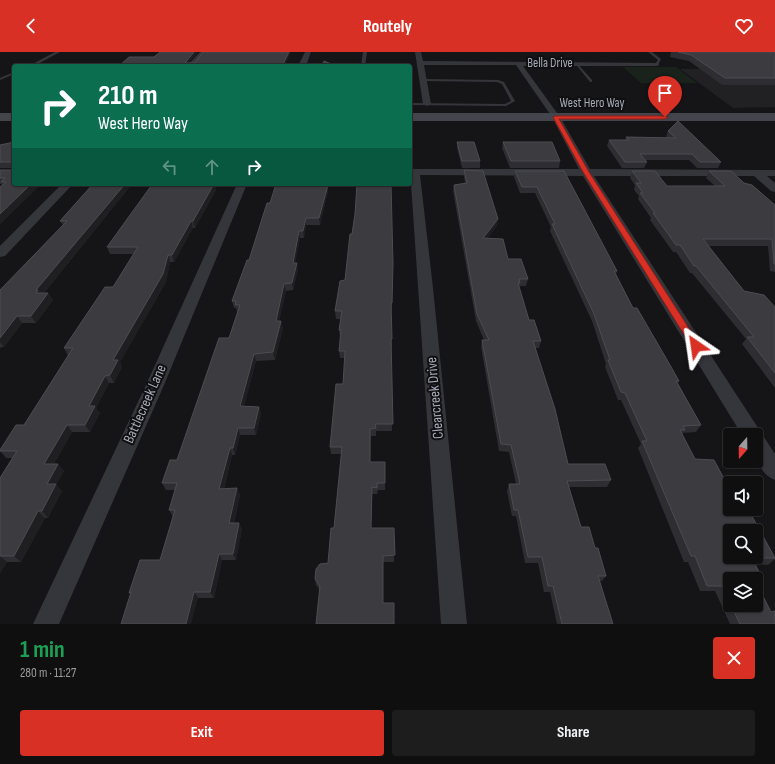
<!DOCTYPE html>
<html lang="en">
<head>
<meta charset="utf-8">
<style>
	body { margin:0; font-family:"Sofia Sans Condensed",sans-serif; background:#1e1d1e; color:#f1f3f6; height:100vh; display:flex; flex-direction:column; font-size:15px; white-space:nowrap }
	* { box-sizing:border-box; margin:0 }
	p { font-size:13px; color:#9c9c9f }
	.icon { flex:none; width:22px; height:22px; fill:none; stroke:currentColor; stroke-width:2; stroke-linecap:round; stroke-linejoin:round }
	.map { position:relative; height:572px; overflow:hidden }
	.panel { display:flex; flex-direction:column; background:#100f10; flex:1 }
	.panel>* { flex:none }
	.guide { position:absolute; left:12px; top:12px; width:400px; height:122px; border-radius:4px; box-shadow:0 1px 3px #0004,0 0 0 1px #302f30; background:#0b6e4f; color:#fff; overflow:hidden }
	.needle { width:26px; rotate:200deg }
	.buttons { position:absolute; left:723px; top:376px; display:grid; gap:8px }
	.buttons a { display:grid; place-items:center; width:40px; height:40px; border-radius:4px; background:#100f10; box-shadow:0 1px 3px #0004,0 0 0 1px #302f30; font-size:20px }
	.pin { position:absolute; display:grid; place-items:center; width:34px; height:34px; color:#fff; margin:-41px -17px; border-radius:50% 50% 50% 0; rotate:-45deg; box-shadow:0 0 4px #0007 }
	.pin .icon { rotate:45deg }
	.me { position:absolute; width:44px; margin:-22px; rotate:328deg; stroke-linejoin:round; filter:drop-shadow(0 0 3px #0008) }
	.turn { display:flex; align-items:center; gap:14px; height:84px; padding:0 20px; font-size:18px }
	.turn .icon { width:52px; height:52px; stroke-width:2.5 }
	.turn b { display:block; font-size:28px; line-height:34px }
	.lanes { display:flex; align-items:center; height:38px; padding:0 20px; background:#0003; justify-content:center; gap:20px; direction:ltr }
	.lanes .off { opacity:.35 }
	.round { display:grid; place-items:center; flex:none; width:42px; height:42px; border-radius:4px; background:#1e1d1e }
	.head { display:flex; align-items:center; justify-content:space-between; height:68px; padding:0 20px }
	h1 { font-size:24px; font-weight:700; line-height:30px; color:#1e9e55 }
	.action { display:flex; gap:8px; margin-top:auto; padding:8px 20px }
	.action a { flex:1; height:46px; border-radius:4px; background:#d93025; color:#fff; font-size:16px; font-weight:700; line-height:46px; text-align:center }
	.action a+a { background:#1e1d1e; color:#f1f3f6 }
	header { display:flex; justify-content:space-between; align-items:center; height:52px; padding:0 20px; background:#d93025; color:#fff; font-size:18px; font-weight:700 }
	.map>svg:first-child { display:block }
</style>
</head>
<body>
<header><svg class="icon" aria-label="back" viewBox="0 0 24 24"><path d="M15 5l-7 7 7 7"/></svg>Routely<svg class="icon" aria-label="heart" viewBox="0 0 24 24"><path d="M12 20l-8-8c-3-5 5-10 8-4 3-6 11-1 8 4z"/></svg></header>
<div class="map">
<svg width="775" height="572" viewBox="0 0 775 572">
	<rect width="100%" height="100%" fill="#151416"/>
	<path fill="#212023" d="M680,17h95v38l-42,1z"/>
	<path fill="#1a221c" d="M623,15h53l21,16h-56z"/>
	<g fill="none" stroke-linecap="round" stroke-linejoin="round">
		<path fill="#35363c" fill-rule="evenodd" d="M55,0h5l-26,14h-5z
			M363,0h4l-2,14h-4z
			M648,0h4l9,7 -3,6 -3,-1 3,-4z
			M574,10h2l16,18v2h-2z
			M14,20v2l-14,6v-2z
			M424,27l74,1 6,2 11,19 -9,5 -96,-1v-2l95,1 6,-3 -9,-17 -5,-2 -74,-1z"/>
		<path fill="#35363c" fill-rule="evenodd" d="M200,0h7l-12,14h-8z
			M305,0h6l-5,14h-8z
			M415,0h6l2,9 236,2v2l-2,1h-134l37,51 30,52 185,1v6h-8l8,7v9l-4,-1 -17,-15h-160l181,278v26c-19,-7 -19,-28 -19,-45h-14l-159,-259 -163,-1 13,113 34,336h-26l-31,-455h169l-27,-52 -36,-52h-92l7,39 -4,2 -4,-2z
			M62,132h11l-68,72 -5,1v-11z
			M237,132h10l-83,201 -105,239h-26l113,-239z"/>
		<path fill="#43444c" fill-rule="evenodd" d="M0,61h14v8h-14z
			M410,61h365v8h-365z"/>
	</g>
	<path fill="#2e2d32" d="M671,0h104v33h-53l-33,-24 -19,-4z
		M668,79l53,31 -3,6h-21l-8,-8h-44l2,2 -3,6h-22l-15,-22 2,-6h16l1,-3 41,1 -1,-1z
		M14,90v42h27l-41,40 2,-39v-1h-2v-14h12v-2h-12v-23z
		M457,90l23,19v7h-18l-5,-20z
		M503,90l57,19 -1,7h-49l-8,-20z
		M464,118l33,56 -10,12 41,41 -2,7h-7v2l10,32 12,21 -2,7h-4l33,116 43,16 -4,7h-38l12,40 14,21 11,28 -4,5h-3l14,43h-56l-7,-32h-6l-6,-29h-13l-9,-47h-4l-5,-25 2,-7h7l-7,-32 -10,-1 -18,-104 1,-7h2l-8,-19 -23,-130 1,-6 11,-2 -1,-6z
		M515,119h49l53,100 -1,4 17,33 46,73 -1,2 23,42 -5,7 -13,1 -1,1 13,25 34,29 46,70v1l-7,6 -13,-1 4,8 -6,5 -23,2v26h26l19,19h-45l-15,-33h-15l-12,-29h-4l-46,-114 3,-4 -20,-44h-3l-13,-33 1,-3 -14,-43 -42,-90 1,-4 -16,-34h-15l-6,-16z
		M632,119l35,15h48l-9,-8 3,-7 35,12 31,22v67l-5,-1 -2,-25h-60l36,45 31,16v81l-33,-44 4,-5 -54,-66h-2l-14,-21h-3l-23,-32 1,-2 -13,-19 1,-3 -5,-6 1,-5 -5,-7z
		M93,132h39l-88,109h4l5,7 -17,23h-14l-18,24h-3l-1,2v-59l63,-65 -3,-4z
		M183,132h32v1l1,5 -21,38h-2l-19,34h-4l-4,20 -46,80 2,5 -8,16h-5l-13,25 4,5 -10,19h-18l-18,32h4l6,7 -8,14 6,6 -14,27h-3l-24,44h-14l-7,11v-95l12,-20h-6l-6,-7v-1l24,-25 45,-69h-1l-4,-8 49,-61 20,-33h-23l-3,-7 75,-61z
		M356,132h30l7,79 -1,47h-1l1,36h-1l1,85h-16v5h-5l-1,26h15v28h-7l-1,4h-5l-1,34h23v34h-11v41l11,21 -75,-35 -3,-4 -1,-6 13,-16 6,-35 8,-74h-11l-1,-7 13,-63 2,-26h-5l-1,-7 1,-14 -1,-7 2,-11h-5l-1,-8 10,-31 10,-66 2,-26h-1z
		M328,133v6l-8,34h-14l-2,13h-4l-5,25 3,7 -5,20 -7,1 -7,30 4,7 -8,32 -19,1 -12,45 15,1 2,7 -5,21h-16l-5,20h-3l-8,34 13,-1 3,7 -6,28 8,6 -6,31h-14l-8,38h-16l-67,-3 -2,-2 31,-33 13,-43 -4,-7 6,-20h-9l-4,-7 15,-23 52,-122 9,-26h-1l-1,-4h-2l-2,-7 17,-41 21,-57z"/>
	<path fill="#1f1e21" d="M194,0h4l-11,14 -2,-3z
		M289,0h2l-6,14h-3z
		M31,132h10l-41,40v-10z
		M125,132h7l-90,111 -1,5 -5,-10z
		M210,132h5v1l1,5 -21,38 -2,-7z
		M328,133v6l-8,34 -1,-7z
		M306,166v7l-2,13 -1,-7z
		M498,167l-1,7 -15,19 1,-7z
		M191,169l2,7 -19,34 -2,-7z
		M299,179l1,7 -6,32 -1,-7z
		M168,203l2,7 -4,20 -46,80 2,5 -8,16 -4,-8 3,-15z
		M297,211l1,7 -5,20 -1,-7z
		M284,232l2,7 -9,37 -1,-7z
		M48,241l5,7 -17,23 -5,-7z
		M17,264l5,7 -18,24 -4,-5v-4z
		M281,269l2,7 -8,32 -2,-8z
		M254,302l2,7 -14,52 -2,-7z
		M105,324l4,7 -13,25 4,5 -10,19 -5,-7 4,-19z
		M259,355l2,7 -5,21 -2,-7z
		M67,373l5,7 -22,39 -6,-7z
		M238,376l2,7 -5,20 -2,-7z
		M230,396l2,7 -10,40 -3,-6z
		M58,412l6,7 -8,14 6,6 -14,27 -6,-7 5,-27z
		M237,436l3,7 -8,34 -3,-6z
		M38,459l7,7 -24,44 -7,-6z
		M239,471l3,6 -6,31 -3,-6z
		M219,502l3,6 -8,38 -4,-6z
		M0,504l7,6 -7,12z
		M194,540l4,6 -7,26h-5z"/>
	<path fill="#3b3b40" stroke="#4c4c53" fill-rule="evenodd" d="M160,0h34l-9,11h10l8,-11h86l-7,14h-163l10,-9h25z
		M678,0h97v26h-50l-34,-23z
		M324,9l12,5h-14z
		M678,69l43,41h-21l-8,-8h-52l7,8h-22l-16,-22h20l-3,-3 50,1 -8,-7z
		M14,90v42h17l-31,30v-27l6,-5h-5l4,-4h-5v-8h12v-8h-12v-17z
		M457,90h17l6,19h-18z
		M503,90h49l8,19h-49z
		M464,118l19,1 15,48 -15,19 20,1 5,20h13l7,20h-9l1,4h-2l11,37h5l7,21h-8l22,68 13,55h37l6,16 -44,1 14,46h8l6,21h3l8,28h-8l15,48h-51l-9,-38h-5l-6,-29h-14l-10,-47h-4l-5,-26h11l-9,-39 -10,-1 -19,-104h7l-12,-26 -23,-129 13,-2z
		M515,119h49l53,100h-3l19,37h4l33,57 9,16h-3l25,44 -18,1 2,4h-5l15,29 19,1 15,28h1v21h18l27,49h-23l7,14h-8l4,7h-25v23l-8,-16h-15l-12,-30h-4l-49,-115h5l-22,-48 -4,-1 -13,-32h2l-16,-46 -42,-90h3l-18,-37h-15zM730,479h26v26h-26z
		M632,119h23l12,15h58l-16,-15h22l13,12 8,2 23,20v59h-1l-2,-25h-69l41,52 20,4 11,12v66l-28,-36h7l-58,-71h-2l-14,-21h-4l-23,-32h2l-15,-20h3l-7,-10h5z
		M93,132h32l-89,106h2l-2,3h12l-17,23h-14l-17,22v-48l67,-69h-7z
		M183,132h31l-21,37h-2l-19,34h-4l-5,19 -50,86h5l-8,15 -5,1 -16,30h6l-10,19h-18l-23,39h14l-11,20h9l-14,27h-4l-24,45h-14v-78l17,-27h-17v-1l16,-25h8l49,-77h-9l41,-61h8l25,-40h-31l44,-61h31z
		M276,132l52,1 -9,33h-13l-3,13h-4l-6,32h4l-5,20 -8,1 -8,37h5l-8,31 -19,2 -14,52 19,1 -5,21h-16l-5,20h-3l-11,41 18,-1 -8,35h10l-6,31h-14l-9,38h-16l-8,32h-65l10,-32 -2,1 11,-33h20l15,-50h-6l8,-27h-15l8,-23h7l42,-122h10l11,-33h-5l1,-4h-4l15,-41h2l18,-57h3z
		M357,132h34l2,79 -1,40h-1l1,36h-1l2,85h-18l1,4 -6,1v33h15v21h-8v5l-5,-1 -1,41h23l1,27 -12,1v47h11v21h-78l4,-38 -5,-7 1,-10 4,-5 8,-1 3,-35h3l8,-81h-12l6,-63h7l2,-33h-6l2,-21h-2l3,-19h-7l5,-30 5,-1 5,-46h2l3,-20z
		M756,530l15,30 4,-1v13h-35l-9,-19h25z"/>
	<path fill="#d93025" stroke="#8d1f18" d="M556,64h109l3,1 -3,2h-106l30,53 110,172v5h-6l-110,-177 -30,-55z"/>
	<g text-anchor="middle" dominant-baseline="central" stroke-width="4" stroke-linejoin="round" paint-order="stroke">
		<g font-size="13" fill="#a6a9b7" stroke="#100f11">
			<text x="550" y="11">Bella Drive</text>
			<text x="592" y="51">West Hero Way</text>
		</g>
		<g font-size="15" fill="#a6a9b7" stroke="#100f11">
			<text transform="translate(435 346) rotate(-95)">Clearcreek Drive</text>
			<text transform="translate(145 352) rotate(-66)">Battlecreek Lane</text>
		</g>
	</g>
</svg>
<div class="buttons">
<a><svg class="needle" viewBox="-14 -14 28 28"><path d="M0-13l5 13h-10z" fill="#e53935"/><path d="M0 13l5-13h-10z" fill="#9c9c9f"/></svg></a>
<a><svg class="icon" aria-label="sound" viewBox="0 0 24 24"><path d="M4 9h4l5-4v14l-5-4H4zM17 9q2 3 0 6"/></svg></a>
<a><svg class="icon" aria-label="search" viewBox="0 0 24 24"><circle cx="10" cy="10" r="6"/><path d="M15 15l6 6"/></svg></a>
<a><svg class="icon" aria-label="layers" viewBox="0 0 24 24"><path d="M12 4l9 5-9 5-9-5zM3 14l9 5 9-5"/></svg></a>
</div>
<div class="pin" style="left:665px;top:65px;background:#d93025"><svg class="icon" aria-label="arrive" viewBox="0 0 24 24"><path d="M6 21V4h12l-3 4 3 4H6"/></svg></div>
<svg class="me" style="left:696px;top:294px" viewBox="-20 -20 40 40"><path d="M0-17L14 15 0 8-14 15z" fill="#d93025" stroke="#fff" stroke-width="4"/></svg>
<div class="guide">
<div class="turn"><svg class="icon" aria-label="right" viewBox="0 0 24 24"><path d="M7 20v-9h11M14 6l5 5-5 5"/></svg><div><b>210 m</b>West Hero Way</div></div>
<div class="lanes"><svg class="icon off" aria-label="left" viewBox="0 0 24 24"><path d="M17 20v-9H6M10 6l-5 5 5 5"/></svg><svg class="icon off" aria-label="ahead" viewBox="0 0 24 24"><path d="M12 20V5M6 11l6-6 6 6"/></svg><svg class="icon" aria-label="right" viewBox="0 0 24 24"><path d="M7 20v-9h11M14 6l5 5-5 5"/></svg></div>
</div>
</div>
<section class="panel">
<div class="head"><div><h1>1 min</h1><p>280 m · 11:27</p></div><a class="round" style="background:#d93025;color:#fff"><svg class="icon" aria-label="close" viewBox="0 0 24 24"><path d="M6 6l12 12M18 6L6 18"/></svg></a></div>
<div class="action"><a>Exit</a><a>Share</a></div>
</section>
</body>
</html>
